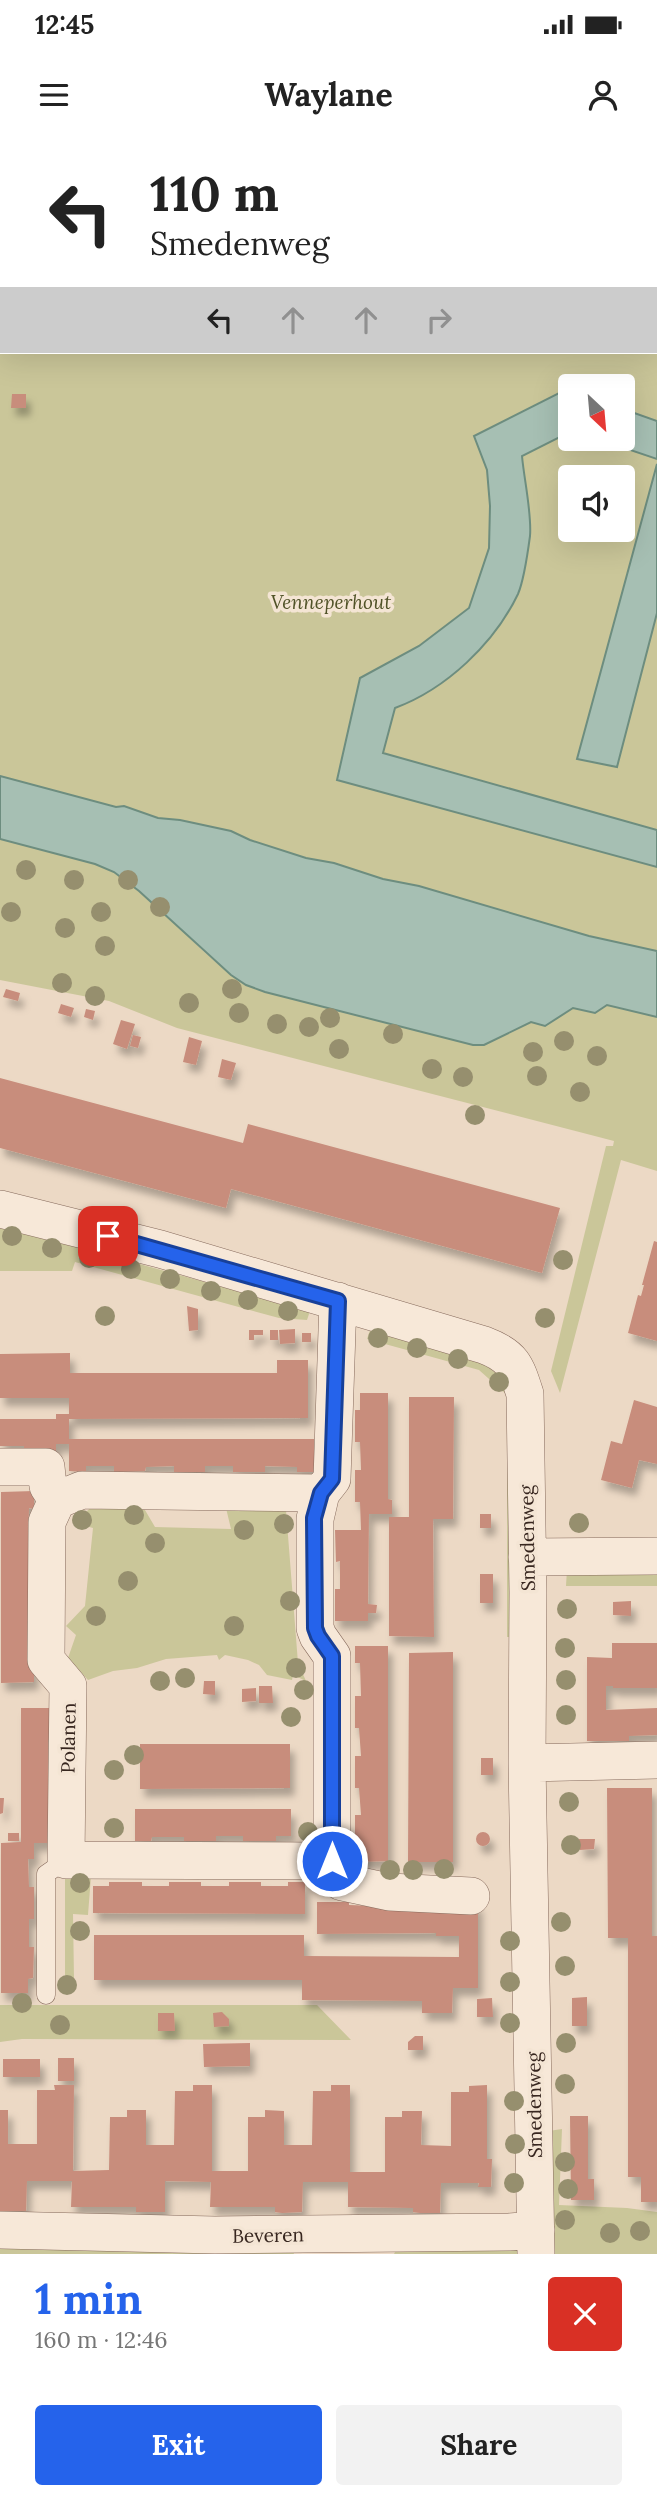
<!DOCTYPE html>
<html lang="en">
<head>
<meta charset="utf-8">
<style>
	body { margin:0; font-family:Lora,serif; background:#f2f2f2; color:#222; height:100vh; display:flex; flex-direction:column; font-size:26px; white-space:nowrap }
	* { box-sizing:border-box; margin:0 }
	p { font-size:23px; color:#767676 }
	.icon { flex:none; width:38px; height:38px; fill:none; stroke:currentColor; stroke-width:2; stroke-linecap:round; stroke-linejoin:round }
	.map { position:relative; height:2114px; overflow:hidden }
	.drawer { display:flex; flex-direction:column; background:#fff; flex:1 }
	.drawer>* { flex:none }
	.hud { position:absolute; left:0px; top:0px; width:658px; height:214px; box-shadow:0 7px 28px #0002; background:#fff; color:#222; overflow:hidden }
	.needle { width:46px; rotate:154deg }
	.buttons { position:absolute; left:558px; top:234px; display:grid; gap:14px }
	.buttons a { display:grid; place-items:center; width:77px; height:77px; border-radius:7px; background:#fff; box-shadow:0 7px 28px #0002; font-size:35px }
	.pin { position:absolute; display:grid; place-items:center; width:60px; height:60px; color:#fff; margin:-30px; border-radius:14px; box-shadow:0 4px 10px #0006 }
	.me { position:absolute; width:77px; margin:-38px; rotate:0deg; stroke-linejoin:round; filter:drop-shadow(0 0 5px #0008) }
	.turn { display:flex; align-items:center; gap:24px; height:147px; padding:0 35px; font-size:32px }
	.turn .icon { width:91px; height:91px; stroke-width:2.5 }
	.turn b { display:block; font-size:49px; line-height:60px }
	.lanes { display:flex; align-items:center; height:66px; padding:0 35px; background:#0003; justify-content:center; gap:35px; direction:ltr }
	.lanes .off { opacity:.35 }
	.round { display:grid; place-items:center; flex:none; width:74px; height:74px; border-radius:7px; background:#f2f2f2 }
	.overview { display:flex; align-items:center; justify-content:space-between; height:119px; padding:0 35px }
	h1 { font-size:42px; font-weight:800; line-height:52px; color:#2563eb }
	.action { display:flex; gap:14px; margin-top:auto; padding:14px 35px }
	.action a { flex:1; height:80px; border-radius:7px; background:#2563eb; color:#fff; font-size:28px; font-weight:800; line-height:80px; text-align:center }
	.action a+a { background:#f2f2f2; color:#222 }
	.status { display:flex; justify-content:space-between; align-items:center; height:49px; padding:0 35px; background:#fff; direction:ltr }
	.status svg { height:19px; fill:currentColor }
	header { display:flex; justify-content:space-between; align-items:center; height:91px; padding:0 35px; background:#fff; font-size:32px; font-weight:800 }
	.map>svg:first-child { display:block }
</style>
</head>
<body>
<div class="status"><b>12:45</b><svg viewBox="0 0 49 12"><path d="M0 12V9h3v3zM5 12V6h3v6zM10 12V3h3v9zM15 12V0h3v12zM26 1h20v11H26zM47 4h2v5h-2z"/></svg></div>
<header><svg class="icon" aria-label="menu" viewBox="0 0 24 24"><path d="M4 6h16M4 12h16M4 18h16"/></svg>Waylane<svg class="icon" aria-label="person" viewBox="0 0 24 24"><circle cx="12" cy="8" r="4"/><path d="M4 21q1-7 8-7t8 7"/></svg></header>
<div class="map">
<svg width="657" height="2114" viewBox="0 0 657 2114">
	<defs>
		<filter id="shadow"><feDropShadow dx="4.5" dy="8" stdDeviation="3.5" flood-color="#0004"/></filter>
	</defs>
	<rect width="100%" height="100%" fill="#ecd9c5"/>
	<path fill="#cac699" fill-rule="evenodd" d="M0,0h657v811l-68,-15 -170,-50 -36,-7 -49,-16 -28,-5 -56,-18 -19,-9 -51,-11 -22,-2 -34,-12 -8,1 -116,-31zM2,2h654v210h-654zM570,247h53v52h-53zM570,338h53v52h-53z
		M0,699c33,8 85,16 114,33 56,32 89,97 151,120l208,53h11l47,-23 14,3 28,-17 22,5 12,-8 50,12v154l-36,-11 -61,233 -9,-22 55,-225h7l1,-5 -437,-113 -68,-27 -109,-21z
		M0,1088l16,2 294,81 -3,9 -28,-2 -204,-56 -3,9h-72z
		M380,1188c61,20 134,21 139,101v208h-12v-242l-28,-25 -112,-31 3,-9z
		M98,1361l44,4 13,22 76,2 -5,-21 60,2 12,153 8,18 -13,-6 -1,5 -25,-5 -8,-10 -11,-5 -23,-5 -6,5 -2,-5 -51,4 -29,9 -24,3 -25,9 -20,-22 8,-23 -10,-9 19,-20 8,-78 -19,-5z
		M657,1425v21h-91l1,-17z
		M65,1733l26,3 -3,39 -15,-1 1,65 -9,1z
		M0,1865h317l34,35 -329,-1 -22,3z
		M562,1989l-3,76 68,3 30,4v42h-263l2,-4 120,-2 26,-116z
		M0,2108l293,3 1,3h-294z"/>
	<path fill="#a6bfb3" stroke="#6d8d7f" stroke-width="2" d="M490,0h122l7,2h-122z
		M565,250l5,2v40l-48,24c2,23 10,58 8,80 -2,15 -6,44 -12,58 -24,50 -72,95 -123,114l-12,45 274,77v37l-320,-87 23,-102 59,-32 50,-38 20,-60 1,-42 -3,-36 -13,-34z
		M623,269l34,12v38l-59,-20h25z
		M657,324v149l-40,154 -40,-8z
		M0,636l116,31 8,-1 34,12 22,2 51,11 19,9 56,18 28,5 49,16 36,7 170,50 68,15v66l-50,-12 -12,8 -22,-5 -28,18 -14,-4 -47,23h-11l-208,-53 -19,-7 -15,-10 -92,-84 -25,-19 -19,-8 -95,-25z"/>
	<path fill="#c88d7c" filter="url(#shadow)" d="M12,254h14v14h-15z
		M6,849l14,4 -2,8 -15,-4z
		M61,864l13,4 -3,9 -13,-4z
		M86,869l9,2 -2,9 -9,-3z
		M121,880l14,4 -8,25 -14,-5z
		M133,895l8,2 -3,11 -8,-2z
		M189,897l13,4 -6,24 -13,-3z
		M222,919l14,4 -5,17 -13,-3z
		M0,938l243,65 5,-19 312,84 -18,65 -311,-84 -5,19 -226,-60z
		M654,1101l3,1v99l-29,-8 10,-38 3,1 3,-11h-2z
		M187,1166l11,3v21l-9,1z
		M295,1189v14l-15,1 -1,-14z
		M249,1190h14v5h-9v5h-5z
		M270,1190h8v10h-8z
		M302,1193h9v9h-9z
		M70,1213v20h207v-13h31v58l-239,1v20h245v33h-17v-5l-32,-1v6h-32v-6h-28v6h-31v-6l-28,1 -1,4 -31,1v-6h-28v6l-17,-1v-27h-13v8h-32v-6h-24v-27h56v-5h13v-16h-69v-44z
		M360,1253h28v106l4,1v14h-23l-1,90 9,1 -1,8h-8v8h-33v-32h5v-28l-4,1 -1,-32h26l-1,-28h-5v-32h6l-1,-28h-5v-32h5z
		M409,1257h45l-1,122h-20l1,118 -45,-1v-119h20z
		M634,1260l23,7v57l-18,-4 -7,28 -31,-8 10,-39 11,3z
		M34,1351v18l-5,-1 -1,34 5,-1 -4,124h5v17l-33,1v-191z
		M480,1374h11v14h-11z
		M480,1434h13v29h-13z
		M631,1461v15l-18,-1v-13z
		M612,1503h45v45h-44v-2h-7v24l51,-2v27l-28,1v5h-42v-84l25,1z
		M355,1506h33v215l-28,1v-15h-5v-32h6l-2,-27h-4v-32h6l-2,-28h-4v-32h6l-1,-33h-5z
		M453,1512v210h-45l1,-209z
		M204,1541h11v14l-12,-1z
		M259,1546h13l1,17h-14z
		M256,1548v13l-14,1v-13z
		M21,1568h33v32h-6l1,28h4v32h-5l1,26 5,17h-20v16h-6l1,28h5v32h-5v28h5l-1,31 -5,1v14h-27v-150l20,-1z
		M140,1604h150v44l-150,1z
		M481,1618h12v17h-12z
		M607,1648h45v148h5v266h-16v-25h-13v-239h-20z
		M0,1658h4l-1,15 -3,1z
		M135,1669h156v27h-15v5h-33v-5h-27v5h-32v-4h-32l-1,4h-16z
		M476 1699a7 7 0 1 1 14 0a7 7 0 1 1-14 0Z
		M8,1693h11v8h-11z
		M579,1699h16l-1,10 -14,1z
		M109,1742h33v4h27v-4h32v4h28v-4h32v4h27v-4h17v32l-212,-1v-27h16z
		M317,1762h32v3l27,1 102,-3v85h-25l-1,25h-30v-12l-120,-1v-20h-208v-45h210v21l155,1v-21h-23v-3l-119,1z
		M587,1857v29h-15v-28z
		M492,1858l1,19h-16v-18z
		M222,1872l7,7v7l-15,1 -1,-14z
		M158,1873h16l1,18h-17z
		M415,1896h8v14h-15v-8z
		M250,1903v23l-46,1 -1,-23z
		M58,1918h16v23h-16z
		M3,1919h37v18h-37z
		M54,1945h20l-1,86 36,-1 1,-53h17v-7h19v35h28l1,-54h18v-6h19v86h36v-54h17v-7l19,1v34h28l1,-54h18v-6h19v87h35v-55h17v-6h20l-1,34 30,1v-54h18v-6l18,-1v74h5l-1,28h-13l1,-4h-38l-1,30h-20l-7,-1v-4l-65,-1v-25h-45l-1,30 -20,1 -7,-1v-5h-65l1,-25 -46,-1v31h-29v-5h-65l1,-26h-45l-1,30h-26v-101h8v34h29v-54h18z
		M570,1976h18v63h6v21h-23z"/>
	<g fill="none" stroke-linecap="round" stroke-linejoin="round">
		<g stroke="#866a5c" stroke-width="19">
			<path id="lane" d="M46,1855v-121l20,-14"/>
		</g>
		<g stroke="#866a5c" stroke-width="38">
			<path id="street" d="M0,1069l160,40 324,96c29,11 32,21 41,49l3,198 -1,171 9,491
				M0,1327h46l2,19 9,14
				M321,1353l-239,-3 -25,10 -10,22 -1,138 22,26 -2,174 266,1 10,21 47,10 82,4
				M527,1417l130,-1
				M527,1623l130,-3
				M332,1721v-205l-14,-20 -3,-8v-109l6,-26 11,-14 6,-178
				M0,2090l215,5 294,-3 27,-2"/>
		</g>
		<use href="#lane" stroke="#f7e8d8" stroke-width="18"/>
		<use href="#street" stroke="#f7e8d8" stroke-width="37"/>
	</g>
	<g fill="#968f6e">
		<circle cx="26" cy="730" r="10"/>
		<circle cx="74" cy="740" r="10"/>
		<circle cx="128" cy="740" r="10"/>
		<circle cx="160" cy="767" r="10"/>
		<circle cx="11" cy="772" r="10"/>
		<circle cx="101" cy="772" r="10"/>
		<circle cx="65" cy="788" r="10"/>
		<circle cx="105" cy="806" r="10"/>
		<circle cx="62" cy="843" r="10"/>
		<circle cx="232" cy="849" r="10"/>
		<circle cx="95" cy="856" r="10"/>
		<circle cx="189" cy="863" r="10"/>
		<circle cx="239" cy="873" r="10"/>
		<circle cx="330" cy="878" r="10"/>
		<circle cx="277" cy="884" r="10"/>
		<circle cx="309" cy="887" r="10"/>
		<circle cx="393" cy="894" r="10"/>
		<circle cx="564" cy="901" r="10"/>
		<circle cx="339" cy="909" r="10"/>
		<circle cx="533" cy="912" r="10"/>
		<circle cx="597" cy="916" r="10"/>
		<circle cx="432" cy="929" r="10"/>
		<circle cx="537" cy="936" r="10"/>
		<circle cx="463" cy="937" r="10"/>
		<circle cx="580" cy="952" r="10"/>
		<circle cx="475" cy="975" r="10"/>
		<circle cx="12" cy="1096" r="10"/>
		<circle cx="52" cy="1108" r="10"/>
		<circle cx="89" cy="1118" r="10"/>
		<circle cx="563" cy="1120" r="10"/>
		<circle cx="131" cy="1129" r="10"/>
		<circle cx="170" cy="1139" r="10"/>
		<circle cx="211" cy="1151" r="10"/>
		<circle cx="248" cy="1160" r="10"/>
		<circle cx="288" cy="1171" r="10"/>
		<circle cx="105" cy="1176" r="10"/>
		<circle cx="545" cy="1178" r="10"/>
		<circle cx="378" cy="1198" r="10"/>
		<circle cx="417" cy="1208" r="10"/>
		<circle cx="458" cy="1219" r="10"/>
		<circle cx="499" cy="1242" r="10"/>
		<circle cx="134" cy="1375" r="10"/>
		<circle cx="82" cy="1380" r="10"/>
		<circle cx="579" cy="1383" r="10"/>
		<circle cx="284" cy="1384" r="10"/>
		<circle cx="244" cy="1390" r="10"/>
		<circle cx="155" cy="1403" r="10"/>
		<circle cx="128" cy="1441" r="10"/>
		<circle cx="290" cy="1461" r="10"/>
		<circle cx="567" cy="1469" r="10"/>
		<circle cx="96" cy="1476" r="10"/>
		<circle cx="234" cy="1486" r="10"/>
		<circle cx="565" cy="1508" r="10"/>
		<circle cx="296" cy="1528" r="10"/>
		<circle cx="185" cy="1538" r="10"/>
		<circle cx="566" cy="1540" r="10"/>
		<circle cx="160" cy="1541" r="10"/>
		<circle cx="304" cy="1550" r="10"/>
		<circle cx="566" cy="1575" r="10"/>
		<circle cx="291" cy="1577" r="10"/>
		<circle cx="134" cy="1615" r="10"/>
		<circle cx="114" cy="1630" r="10"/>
		<circle cx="569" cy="1662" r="10"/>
		<circle cx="114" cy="1688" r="10"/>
		<circle cx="308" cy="1692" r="10"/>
		<circle cx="571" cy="1705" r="10"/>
		<circle cx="444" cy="1729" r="10"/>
		<circle cx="390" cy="1730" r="10"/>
		<circle cx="413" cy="1730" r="10"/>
		<circle cx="80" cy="1743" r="10"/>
		<circle cx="561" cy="1782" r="10"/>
		<circle cx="80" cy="1791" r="10"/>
		<circle cx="510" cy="1801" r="10"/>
		<circle cx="565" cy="1826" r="10"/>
		<circle cx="510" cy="1842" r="10"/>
		<circle cx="67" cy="1845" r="10"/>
		<circle cx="22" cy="1863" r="10"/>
		<circle cx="510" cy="1883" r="10"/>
		<circle cx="60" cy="1885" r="10"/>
		<circle cx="566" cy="1903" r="10"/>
		<circle cx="565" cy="1944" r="10"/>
		<circle cx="514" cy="1961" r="10"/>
		<circle cx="515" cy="2004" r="10"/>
		<circle cx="565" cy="2022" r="10"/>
		<circle cx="514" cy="2043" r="10"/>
		<circle cx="568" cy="2049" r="10"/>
		<circle cx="565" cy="2080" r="10"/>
		<circle cx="640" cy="2091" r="10"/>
		<circle cx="610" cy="2093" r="10"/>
	</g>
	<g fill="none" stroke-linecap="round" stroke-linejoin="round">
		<g stroke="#184099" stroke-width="18">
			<path id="route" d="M108,1096l230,65 -6,178 -11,14 -7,25 1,110 3,8 14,20v205"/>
		</g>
		<use href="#route" stroke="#2563eb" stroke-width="12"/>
	</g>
	<g text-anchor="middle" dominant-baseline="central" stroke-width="7" stroke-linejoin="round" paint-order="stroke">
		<g font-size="19" font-style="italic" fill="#505227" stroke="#f4e5d4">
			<text x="331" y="462">Venneperhout</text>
		</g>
		<g font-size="19" fill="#37261f" stroke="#f4e5d4">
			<text transform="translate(527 1398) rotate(-91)">Smedenweg</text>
			<text transform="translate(68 1598) rotate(-89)">Polanen</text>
			<text transform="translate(534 1965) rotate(-91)">Smedenweg</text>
			<text transform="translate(268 2095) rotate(-1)">Beveren</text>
		</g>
	</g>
</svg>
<div class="buttons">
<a><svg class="needle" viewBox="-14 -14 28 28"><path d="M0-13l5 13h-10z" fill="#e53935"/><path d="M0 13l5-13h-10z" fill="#767676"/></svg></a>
<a><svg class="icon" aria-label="sound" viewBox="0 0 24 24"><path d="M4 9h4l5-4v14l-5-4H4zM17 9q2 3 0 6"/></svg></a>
</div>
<div class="pin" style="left:108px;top:1096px;background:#d93025"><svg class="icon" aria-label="arrive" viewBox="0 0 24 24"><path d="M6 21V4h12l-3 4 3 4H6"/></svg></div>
<svg class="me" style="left:332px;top:1721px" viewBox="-20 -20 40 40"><circle r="17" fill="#2563eb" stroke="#fff" stroke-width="3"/><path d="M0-11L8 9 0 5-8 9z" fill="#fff"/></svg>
<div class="hud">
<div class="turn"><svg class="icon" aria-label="left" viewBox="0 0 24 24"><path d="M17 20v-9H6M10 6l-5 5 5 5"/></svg><div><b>110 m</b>Smedenweg</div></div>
<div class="lanes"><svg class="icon" aria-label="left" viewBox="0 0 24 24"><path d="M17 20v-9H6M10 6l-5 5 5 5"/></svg><svg class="icon off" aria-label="ahead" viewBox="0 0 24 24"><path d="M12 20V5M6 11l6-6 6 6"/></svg><svg class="icon off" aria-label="ahead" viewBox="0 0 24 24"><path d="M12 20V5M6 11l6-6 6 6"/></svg><svg class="icon off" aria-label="right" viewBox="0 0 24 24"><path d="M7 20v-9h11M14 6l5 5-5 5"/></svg></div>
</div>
</div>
<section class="drawer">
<div class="overview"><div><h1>1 min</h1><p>160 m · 12:46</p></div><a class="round" style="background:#d93025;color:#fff"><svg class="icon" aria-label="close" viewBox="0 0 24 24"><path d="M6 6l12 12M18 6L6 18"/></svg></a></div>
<div class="action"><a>Exit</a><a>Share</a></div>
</section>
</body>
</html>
